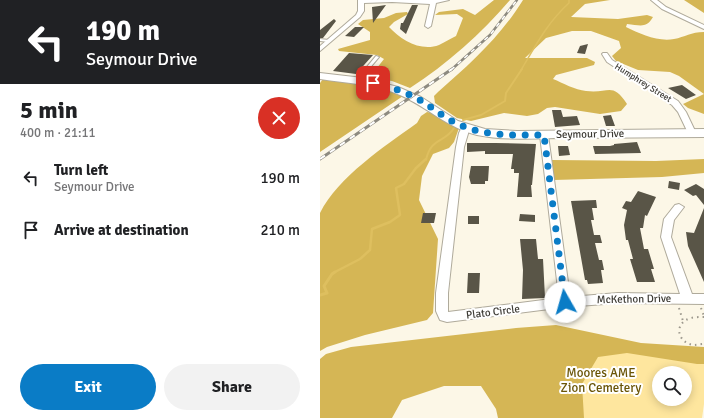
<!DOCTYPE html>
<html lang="en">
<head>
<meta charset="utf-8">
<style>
	body { margin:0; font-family:Signika,sans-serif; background:#f2f2f2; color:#202124; height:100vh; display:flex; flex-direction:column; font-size:15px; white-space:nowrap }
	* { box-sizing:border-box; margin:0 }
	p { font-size:13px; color:#757577 }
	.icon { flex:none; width:22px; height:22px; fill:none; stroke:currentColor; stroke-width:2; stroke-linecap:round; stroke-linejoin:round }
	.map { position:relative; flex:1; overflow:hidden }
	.sheet { display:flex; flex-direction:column; background:#fff; width:320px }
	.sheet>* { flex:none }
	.banner { background:#202124; color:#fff; overflow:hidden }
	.buttons { position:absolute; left:332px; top:366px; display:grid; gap:8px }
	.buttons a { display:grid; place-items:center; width:40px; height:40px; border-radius:50%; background:#fff; box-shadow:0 2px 10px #0003; font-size:20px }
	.pin { position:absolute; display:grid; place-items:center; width:34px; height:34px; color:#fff; margin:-17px; border-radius:8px; box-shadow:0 2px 6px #0006 }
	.me { position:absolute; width:44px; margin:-22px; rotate:353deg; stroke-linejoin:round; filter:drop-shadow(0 0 3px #0008) }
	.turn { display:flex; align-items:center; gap:14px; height:84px; padding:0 20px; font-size:18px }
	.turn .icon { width:52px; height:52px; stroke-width:2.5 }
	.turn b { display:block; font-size:28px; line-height:34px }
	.round { display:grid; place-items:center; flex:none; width:42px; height:42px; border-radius:21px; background:#f2f2f2 }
	.summary { display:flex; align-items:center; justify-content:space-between; height:68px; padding:0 20px }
	h1 { font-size:24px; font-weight:700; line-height:30px }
	.cta { display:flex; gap:8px; margin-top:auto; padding:8px 20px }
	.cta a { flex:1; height:46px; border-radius:24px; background:#0a7cc6; color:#fff; font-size:16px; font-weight:700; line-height:46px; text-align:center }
	.cta a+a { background:#f2f2f2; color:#202124 }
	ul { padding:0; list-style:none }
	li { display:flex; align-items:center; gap:12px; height:52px; padding:0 20px }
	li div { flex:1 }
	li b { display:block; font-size:15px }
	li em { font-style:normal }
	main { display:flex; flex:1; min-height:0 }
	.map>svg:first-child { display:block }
</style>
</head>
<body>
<main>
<section class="sheet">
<div class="banner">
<div class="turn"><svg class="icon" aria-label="left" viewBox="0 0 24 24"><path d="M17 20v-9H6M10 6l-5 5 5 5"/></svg><div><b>190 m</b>Seymour Drive</div></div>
</div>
<div class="summary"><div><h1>5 min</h1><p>400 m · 21:11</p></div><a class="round" style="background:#d93025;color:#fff"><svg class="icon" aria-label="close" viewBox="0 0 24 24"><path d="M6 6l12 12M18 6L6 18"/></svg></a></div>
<ul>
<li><svg class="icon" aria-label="left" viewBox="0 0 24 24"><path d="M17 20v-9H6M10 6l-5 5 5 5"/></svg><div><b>Turn left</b><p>Seymour Drive</p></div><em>190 m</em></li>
<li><svg class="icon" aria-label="arrive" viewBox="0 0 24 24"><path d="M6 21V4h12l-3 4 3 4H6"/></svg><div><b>Arrive at destination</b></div><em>210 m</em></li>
</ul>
<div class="cta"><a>Exit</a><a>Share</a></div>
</section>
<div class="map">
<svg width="384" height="418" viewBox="0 0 384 418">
	<rect width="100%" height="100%" fill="#fcf7e7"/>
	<path fill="#fee69e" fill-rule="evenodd" d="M246,339l138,18v47l-2,14h-145zM339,373h26v26h-26z"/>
	<path fill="#d5b655" d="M174,0h16c-29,34 -63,64 -100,88l-18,-7 -23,-3 15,-19 -7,-4 -38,-4 -1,-2 32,-9v-8l-12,-8 5,-4 21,-2 12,-5 11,-1 1,2 -14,8 -5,5c12,13 32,25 50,18 6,-3 11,-6 17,-9l7,-18 -6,-4 -22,1 4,-3 24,-3 12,6z
		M203,0h87l-25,4 -14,13 47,2 29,-4 6,2c-7,12 -13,8 -26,7l-1,3c14,7 32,15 48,12 11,-2 17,-7 30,-7v62l-25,-18 -9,-4 -32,-2 -22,-9 -4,-5 9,-8 -2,-7 -28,-10h-19l-26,7 -21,20h62l8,4 -1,3 -38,10 -3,4c10,4 22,11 33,12 23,3 26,-10 41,13l-6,7 -21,3 -45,-7 -8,1 -9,6 -11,2 -23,-3 -33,8 -14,-3 -22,-15 -1,-7 4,-4c31,-27 63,-56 85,-92z
		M364,0h20v13z
		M3,79c28,3 54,6 80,17l-83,56v-69z
		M384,94v20l-16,-6 -5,-4z
		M107,112l5,1 27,15 -5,14 -5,6 -16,6 -11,22 -3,24 19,39 -5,74 -6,7 -62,15 -38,12 -7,4v-138c18,-36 65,-67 97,-90l4,-7z
		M384,159v14l-42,4 -108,3 -2,-20 104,1z
		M236,325l85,18 63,4v17h-7l-70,-11 -29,4 -16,27 2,34h-86l-2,-9 -15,-23h-37l-42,14 -10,18h-72v-59l6,-5 25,-7 165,-19z"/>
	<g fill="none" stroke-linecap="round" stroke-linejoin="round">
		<path stroke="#debf5f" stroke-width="1.5" d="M201,70c15,-25 26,-47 48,-67v-3"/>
		<path stroke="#debf5f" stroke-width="2" d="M143,120l18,-5 24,-14 1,-8 16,-24
			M106,160c5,-23 19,-17 28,-32"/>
		<path stroke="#debf5f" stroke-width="2.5" d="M13,273l27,-14 10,-9 2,-21 18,-7 10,-7 -4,-27 8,-4 12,-16 10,-9"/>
		<path stroke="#debf5f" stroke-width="3" d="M0,295l7,-2 -3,-7 8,-12 3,-2"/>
	</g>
	<path fill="#595547" d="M66,5l-13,18 -1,-16z
		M92,5h6l-12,29 -6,-5 1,-6h2z
		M14,19l2,2 -13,17h-3v-8z
		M35,27h9l-10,10 -9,-1z
		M268,44l-3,10 -8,-1 3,-7z
		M29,53l24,2 -17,19 -23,-3z
		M362,85l14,10 -10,4 -18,-11z
		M232,110h9l2,7 14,-1 3,9 -25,2z
		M291,115l4,11h-9l-3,-10z
		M317,142l4,11 -46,1 -2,-8h17l4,-1v-1z
		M147,143h28l41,1 -4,41h-1l1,12h-15l2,-24h-5v-4h-3l2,-15h-28v-3l-18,1z
		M238,146h10l2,9 -11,1z
		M151,166h18l-1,15h-3v3h-14l-2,-7z
		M349,181l11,2 -1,7 -11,-2z
		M376,184l8,5v16l-8,-10 -3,1 -9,-6z
		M318,191l18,6 -9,19 -2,-1 -2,13h-3l4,21h4l6,20h-3l4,13h-18l-7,-23h3l-5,-19h-2l-2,-15 3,-15 -5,-2 4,-7 5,1z
		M276,200l1,8h-5l2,12h-3l3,15h6l2,8h-7l4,17h3l2,10h-3l2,13 -15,1 -1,-4h-2l-14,-79z
		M384,208v74l-16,-36 -2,-14 8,1z
		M103,213h13l-2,10h-13z
		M200,214l15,1v7l-16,-1z
		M148,216h11v8h-11z
		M200,239h16l2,20h5l2,39 -23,1 1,-29z
		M148,273h12l-1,20h-12z"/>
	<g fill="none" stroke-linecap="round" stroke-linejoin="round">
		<g stroke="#afaa9b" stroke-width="2">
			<path id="lane" d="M0,39l9,1 2,1 -2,1 -9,-1z
				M56,56l3,1 -21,25h-2v-2z"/>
		</g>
		<g stroke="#afaa9b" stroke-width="2">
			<path id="street" d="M38,0h91l-13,3 -5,23 -3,2 -3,-2 5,-22 -38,-2 -28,1v8l-4,6 -40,34v-5l36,-31 2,-4z
				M331,0h6l9,7 38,18v4l-42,-20z
				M283,53h4l5,7 66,41 8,11 10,21 -1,2h-6l-11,-23 -6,-7 -65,-43 -5,-8z
				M143,125h3l4,2 -6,20 -16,146v19l111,-14 -19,-163 4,-3 4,3 22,162 48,-4 62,1 -19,-57 3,-18 11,-14 4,-1 5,3 -10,13 -3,17 21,57h12v10l-86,-1 -53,4 -118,15 -7,-2 -4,-9v-18l20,-146 3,-14z"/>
		</g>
		<g stroke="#afaa9b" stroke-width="2">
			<path id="secondary" d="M0,73l43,5 35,9 23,10 37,24 27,8 32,2 187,-2v8c-46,0 -93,1 -139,1 -29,0 -59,3 -88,-3 -29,-7 -50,-28 -77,-40 -25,-11 -53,-12 -80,-16z"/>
		</g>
		<path stroke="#9c988d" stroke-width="2" stroke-dasharray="1.5 4" stroke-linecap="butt" d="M359,308l4,13
			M381,308l3,8
			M384,317c-4,0 -9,0 -13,1 -18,5 -14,25 3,27 3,0 7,-1 10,-1"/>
		<use href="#lane" fill="#fff" fill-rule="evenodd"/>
		<use href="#street" fill="#fff" fill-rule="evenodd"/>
		<use href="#secondary" fill="#fff" fill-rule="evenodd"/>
		<g stroke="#8d8a80" stroke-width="2.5">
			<path id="rail-far1" d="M131,70l39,-35 27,-35"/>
		</g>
		<g stroke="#8d8a80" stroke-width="3">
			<path id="rail" d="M0,159l132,-90"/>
		</g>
		<use href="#rail-far1" stroke="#fff" stroke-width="1.5" stroke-dasharray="4.5" stroke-linecap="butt"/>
		<use href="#rail" stroke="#fff" stroke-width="2" stroke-dasharray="6" stroke-linecap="butt"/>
	</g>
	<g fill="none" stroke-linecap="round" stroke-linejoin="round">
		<path stroke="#0a7cc6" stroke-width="7" stroke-dasharray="0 12.6" d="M53,83c18,4 36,10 52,20 10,7 20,15 31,20 27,14 59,12 88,12l21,167"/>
	</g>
	<g text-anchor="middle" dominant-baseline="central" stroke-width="4" stroke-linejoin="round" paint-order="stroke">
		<g font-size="9" fill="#3c3a34" stroke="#fff">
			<text transform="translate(323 83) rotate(32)">Humphrey Street</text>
		</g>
		<g font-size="11" fill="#3c3a34" stroke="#fff">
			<text transform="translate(270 134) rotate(-1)">Seymour Drive</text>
			<text transform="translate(314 299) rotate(-1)">McKethon Drive</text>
			<text transform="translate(173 312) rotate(-7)">Plato Circle</text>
		</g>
		<g font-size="13" fill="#6a5507" stroke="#fff">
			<text x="281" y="373">Moores AME<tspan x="281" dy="15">Zion Cemetery</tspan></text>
		</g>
	</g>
</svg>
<div class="buttons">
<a><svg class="icon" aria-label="search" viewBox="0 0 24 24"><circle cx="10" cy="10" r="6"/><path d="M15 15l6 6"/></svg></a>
</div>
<div class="pin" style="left:53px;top:83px;background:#d93025"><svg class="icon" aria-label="arrive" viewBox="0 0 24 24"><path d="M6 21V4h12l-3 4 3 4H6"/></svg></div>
<svg class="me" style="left:245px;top:302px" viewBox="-20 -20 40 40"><circle r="19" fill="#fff"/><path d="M0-13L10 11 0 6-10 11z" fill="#0a7cc6"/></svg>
</div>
</main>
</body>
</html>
